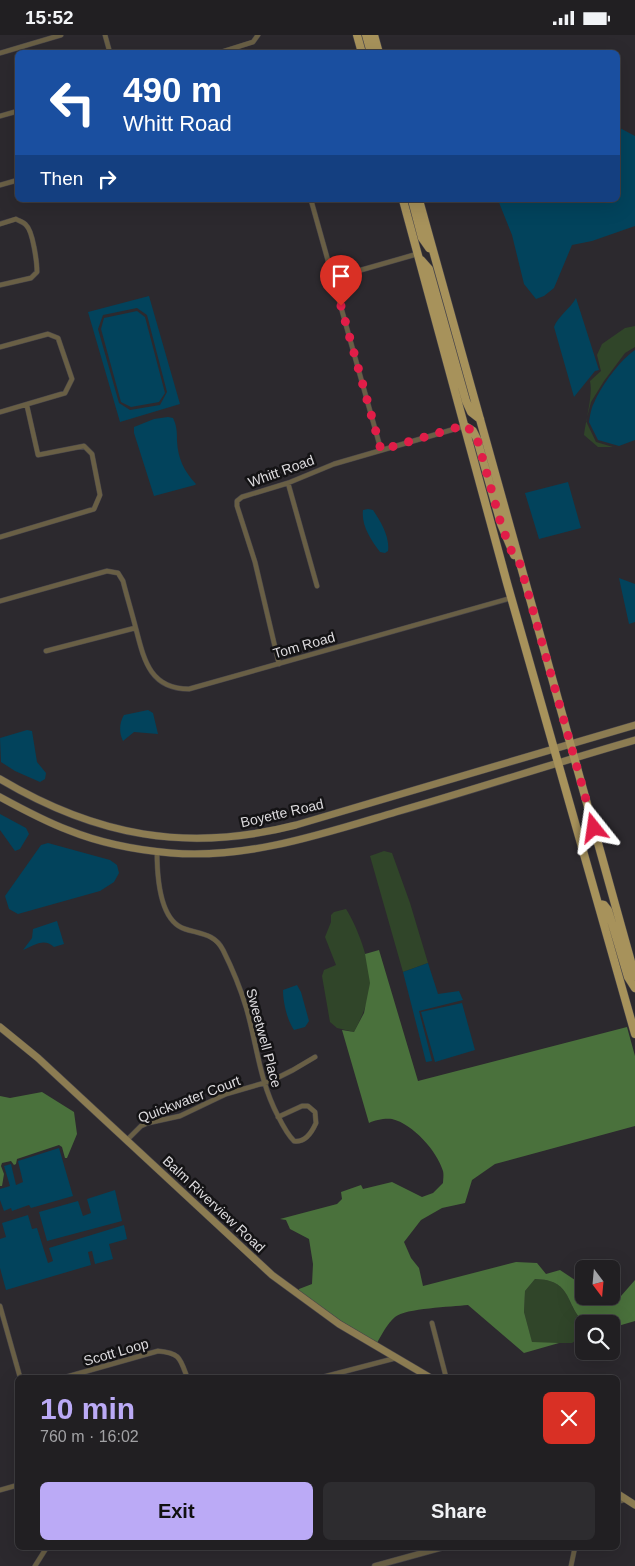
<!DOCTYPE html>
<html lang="en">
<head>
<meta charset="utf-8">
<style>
	body { margin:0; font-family:Arial,sans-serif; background:#2d2c2f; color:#f1f3f6; height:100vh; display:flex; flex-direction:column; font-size:19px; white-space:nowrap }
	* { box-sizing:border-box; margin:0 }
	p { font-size:16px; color:#a2a2a5 }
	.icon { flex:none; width:28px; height:28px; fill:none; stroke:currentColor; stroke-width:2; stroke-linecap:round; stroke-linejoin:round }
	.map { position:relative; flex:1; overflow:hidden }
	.panel { position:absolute; left:15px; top:1340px; width:605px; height:175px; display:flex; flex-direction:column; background:#211f22; border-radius:8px; box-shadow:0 5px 20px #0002,0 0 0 1px #3e3d40 }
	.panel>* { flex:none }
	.top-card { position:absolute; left:15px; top:15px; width:605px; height:152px; border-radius:8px; box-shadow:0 5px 20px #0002,0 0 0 1px #3e3d40; background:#1a4fa0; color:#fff; overflow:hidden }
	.needle { width:32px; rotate:164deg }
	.tools { position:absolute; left:575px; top:1225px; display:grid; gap:10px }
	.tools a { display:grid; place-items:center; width:45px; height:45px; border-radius:8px; background:#211f22; box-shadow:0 5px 20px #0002,0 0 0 1px #3e3d40; font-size:25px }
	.pin { position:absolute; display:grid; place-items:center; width:42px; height:42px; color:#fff; margin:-51px -21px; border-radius:50% 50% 50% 0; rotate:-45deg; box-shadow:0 0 5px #0007 }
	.pin .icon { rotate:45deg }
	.me { position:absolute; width:55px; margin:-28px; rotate:345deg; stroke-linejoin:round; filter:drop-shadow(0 0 4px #0008) }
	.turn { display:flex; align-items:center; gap:18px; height:105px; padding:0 25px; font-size:22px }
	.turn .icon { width:65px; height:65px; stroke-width:2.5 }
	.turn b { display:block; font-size:35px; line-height:42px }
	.then { display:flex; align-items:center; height:48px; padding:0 25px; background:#0003; gap:10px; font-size:19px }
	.round { display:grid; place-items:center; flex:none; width:52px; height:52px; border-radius:8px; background:#2d2c2f }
	.head { display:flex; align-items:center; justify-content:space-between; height:85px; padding:0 25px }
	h1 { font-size:30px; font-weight:700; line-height:38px; color:#bbaaf6 }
	.cta { display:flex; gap:10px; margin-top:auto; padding:10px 25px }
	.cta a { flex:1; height:58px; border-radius:8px; background:#bbaaf6; color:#111; font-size:20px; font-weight:700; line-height:58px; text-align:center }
	.cta a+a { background:#2d2c2f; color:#f1f3f6 }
	.status { display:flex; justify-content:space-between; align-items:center; height:35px; padding:0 25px; background:#211f22; direction:ltr }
	.status svg { height:14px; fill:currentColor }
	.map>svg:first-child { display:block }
</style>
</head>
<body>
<div class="status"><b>15:52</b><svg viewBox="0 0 49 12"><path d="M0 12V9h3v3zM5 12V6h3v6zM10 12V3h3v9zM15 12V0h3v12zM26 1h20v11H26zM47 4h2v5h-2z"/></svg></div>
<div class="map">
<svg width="635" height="1531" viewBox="0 0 635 1531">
	<rect width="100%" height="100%" fill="#2c292e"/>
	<path fill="#304529" d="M635,291v21l-10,6 -21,28 -13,21 -5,19 10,21 17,5h-15l-14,-12c2,-16 9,-40 6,-54l11,-10 -4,-16 5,-11 23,-16z
		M384,816l8,2 18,50 18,60 -25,9 -33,-116z
		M346,874c11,17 25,54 24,75 -1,17 -8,33 -16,48l-17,-4 -7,-6 -8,-46 2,-6 12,-5 -11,-28 6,-15v-7l3,-3z
		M535,1244c38,1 29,24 50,45h-1l-1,12 -11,7h-40l-8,-31 1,-21z"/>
	<path fill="#4a713c" d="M379,915l39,131 209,-54 8,29v70l-140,38 -23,16 -7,23 -23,5 -21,12 -17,22 7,16 8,10 4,18 93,-24 21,1 9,11 14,-4 24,16v10h37l14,-16v41l-24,7v-4h-26c-21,-21 -12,-44 -50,-45l-10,12 -1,21 8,30 27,1 -35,10 -56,-48c-17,2 -62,3 -73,12 -8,7 -13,17 -18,26l-36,-22 -42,-29v-3l13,-5 1,-20 -4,-25 -19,-10 -4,-9 -6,-1 57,-15 5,-5 -1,-7 20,-7 2,4 29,-7 30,15 11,-4 10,-10c0,-3 1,-8 0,-12 -6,-20 -30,-47 -51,-52 -7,-1 -17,1 -23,4l-27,-93 12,2 10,-19 6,-30 -5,-29z
		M42,1057l32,20 3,22 -10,24h-2l-3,-11 -3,-2 -42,14 -1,5 -2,1 -3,-4 -9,2 -1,3 3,8 -2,12h-2v-90l10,2z"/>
	<path fill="#02435c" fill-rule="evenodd" d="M618,92l17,9v90l-43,15 -20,4 -18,43 -10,8 -8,3 -12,-15 -12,-49 -14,-35h120z
		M149,261l31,108 -60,18 -32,-110zM137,273l10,7 20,77 -7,13 -30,5 -11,-7 -21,-74 5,-14z
		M576,263l23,72 -4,1 -21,26 -20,-70c4,-11 16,-18 22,-29z
		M137,276l8,6 20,76 -6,9 -28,5 -10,-5 -20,-73 3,-11z
		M635,315v90l-16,6 -21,-6 -9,-18c1,-6 2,-14 5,-19 7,-17 26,-43 41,-53z
		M168,382l5,1c4,8 4,15 4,23 1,18 7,30 19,43l-1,1 -41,11 -20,-63v-6l20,-8z
		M568,447l13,46 -42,11 -14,-46z
		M368,474l5,1c8,12 17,27 15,41l-3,2 -5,-1c-9,-12 -19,-27 -17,-42z
		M619,543l16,6v38l-6,2z
		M148,675l5,3 5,21 -24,-2 -11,9c-4,-8 -4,-18 1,-26z
		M27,695l5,1 5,31 9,11 -1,6 -5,3 -25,-11 -14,-9 -1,-24z
		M0,779l26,14 3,6 -9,15 -5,2 -15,-21z
		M48,808l62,17 7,5 2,8 -5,9 -14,9 -82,23 -9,-5 -4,-13 36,-51z
		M57,886l7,23 -10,3c-10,-10 -21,-1 -31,3l9,-12 1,-9z
		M428,928l10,31 21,-3 4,9 -44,11 13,50 -6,1 -23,-90z
		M297,950l4,7 8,29 -4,6 -11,3c-7,-10 -11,-28 -11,-40z
		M462,968l13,47 -40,12 -14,-50z
		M59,1113l14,48 -42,12 -2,-3 -17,6 -1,-3 -7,3 -4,-11v-11l10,-3 -6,-20 7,-2 5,21 7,-3 -5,-21z
		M115,1155l7,31 -75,20 -8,-29 39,-11 5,15 8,-3 -4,-14z
		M28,1180l4,14 5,-1 11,35 5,-2 -4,-13 75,-23 3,14 -18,5 4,15 -18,5 -3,-13 -4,1 3,13 -85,25 -6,-22v-29l6,-2 -4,-14z"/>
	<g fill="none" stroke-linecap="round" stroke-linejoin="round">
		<g stroke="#48454a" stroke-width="5.5">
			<path id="minor" d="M105,0l5,18
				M0,18l61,-18
				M218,18l35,-11 5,-7
				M0,81l18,-5
				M0,150l18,-5
				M311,165l70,250
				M0,189l16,-5c3,2 8,3 10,6 7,6 11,38 11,47l-6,6 -31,7
				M333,243l84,-24
				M0,312l48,-13 10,4 14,41 -7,14 -65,19
				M288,448l29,103
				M0,502l94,-28 6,-14 -8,-41 -8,-8 -46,9 -11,-49
				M0,566l107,-30 11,2 5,8c4,16 9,32 13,48 8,31 14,60 53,60l322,-91
				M46,616l89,-23
				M279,629l-24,-102 -18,-56v-5l5,-4 46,-14 46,-19 131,-38
				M157,816c0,22 2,70 28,78 16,5 30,5 38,21 9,18 17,37 23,57 11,37 13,73 32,109 4,8 9,18 16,25 11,2 18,-9 22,-18l-1,-11 -7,-6h-6l-24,11
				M127,1105l14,-14 7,-3 32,-7 46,-22 45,-13 22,-11 22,-13
				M0,1271l20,71
				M432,1288l14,54
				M66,1342l92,-26c22,2 22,7 29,26
				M323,1342l73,-19
				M0,1455l18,-5
				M35,1531l12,-19
				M571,1531l4,-19"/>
		</g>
		<g stroke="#48454a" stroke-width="7">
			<path id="tertiary" d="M618,1466l7,-2
				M375,1531l69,-19"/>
		</g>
		<g stroke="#48454a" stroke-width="8">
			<path id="secondary" d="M0,744c96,57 187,74 296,46l339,-100
				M0,762c22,12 44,24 68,33 32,13 68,20 103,23 78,6 151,-19 225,-41 80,-23 159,-49 239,-72
				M0,992l38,31 234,217 67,49 90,53
				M618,1459l17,11"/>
		</g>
		<g stroke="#48454a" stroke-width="9">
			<path id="primary" d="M357,0l5,18
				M366,0l5,18
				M374,0l5,18
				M403,165l104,383 128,451
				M412,165l10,38 7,10
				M419,165l216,776
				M421,225l8,9 37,132 5,11 9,7
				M465,391l8,5 4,8 24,85 13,31
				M599,869l5,1 4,5 20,67 7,11"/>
		</g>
		<use href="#minor" stroke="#695f45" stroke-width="4.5"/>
		<use href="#tertiary" stroke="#695f45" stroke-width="5.5"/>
		<use href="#secondary" stroke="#8c7c52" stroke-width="7"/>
		<use href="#primary" stroke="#a7925b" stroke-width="8"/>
	</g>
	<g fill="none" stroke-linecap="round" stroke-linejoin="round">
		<path stroke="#e11d48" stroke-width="9" stroke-dasharray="0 16.2" d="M341,271l40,144 84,-25 11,10 25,89 10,26 9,14 74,264"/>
	</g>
	<g text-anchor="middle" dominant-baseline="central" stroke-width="5" stroke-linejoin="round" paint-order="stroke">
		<g font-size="14" fill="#dddbde" stroke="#141315">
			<text transform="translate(281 436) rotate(-20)">Whitt Road</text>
			<text transform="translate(304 610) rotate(-16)">Tom Road</text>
			<text transform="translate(282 778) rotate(-13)">Boyette Road</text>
			<text transform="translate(264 1003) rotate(75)">Sweetwell Place</text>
			<text transform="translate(189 1064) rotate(-21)">Quickwater Court</text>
			<text transform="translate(214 1169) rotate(43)">Balm Riverview Road</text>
			<text transform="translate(116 1317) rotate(-16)">Scott Loop</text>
		</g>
	</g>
</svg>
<div class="tools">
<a><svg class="needle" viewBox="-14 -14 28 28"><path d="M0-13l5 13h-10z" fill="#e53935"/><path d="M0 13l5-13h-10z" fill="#a2a2a5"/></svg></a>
<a><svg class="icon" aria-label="search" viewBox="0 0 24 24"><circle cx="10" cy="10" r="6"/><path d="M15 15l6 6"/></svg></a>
</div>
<div class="pin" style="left:341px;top:271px;background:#d93025"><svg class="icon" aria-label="arrive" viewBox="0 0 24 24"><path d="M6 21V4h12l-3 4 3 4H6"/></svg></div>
<svg class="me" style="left:594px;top:793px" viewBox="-20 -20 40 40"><path d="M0-17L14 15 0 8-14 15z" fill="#e11d48" stroke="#fff" stroke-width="4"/></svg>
<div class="top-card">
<div class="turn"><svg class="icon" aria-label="left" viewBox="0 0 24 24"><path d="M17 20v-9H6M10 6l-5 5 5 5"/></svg><div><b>490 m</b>Whitt Road</div></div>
<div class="then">Then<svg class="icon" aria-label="right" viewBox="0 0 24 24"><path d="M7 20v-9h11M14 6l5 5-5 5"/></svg></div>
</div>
<section class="panel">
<div class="head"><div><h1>10 min</h1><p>760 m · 16:02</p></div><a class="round" style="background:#d93025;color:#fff"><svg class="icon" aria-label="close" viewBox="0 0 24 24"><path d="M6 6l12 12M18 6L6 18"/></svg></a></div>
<div class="cta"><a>Exit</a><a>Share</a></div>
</section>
</div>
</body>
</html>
